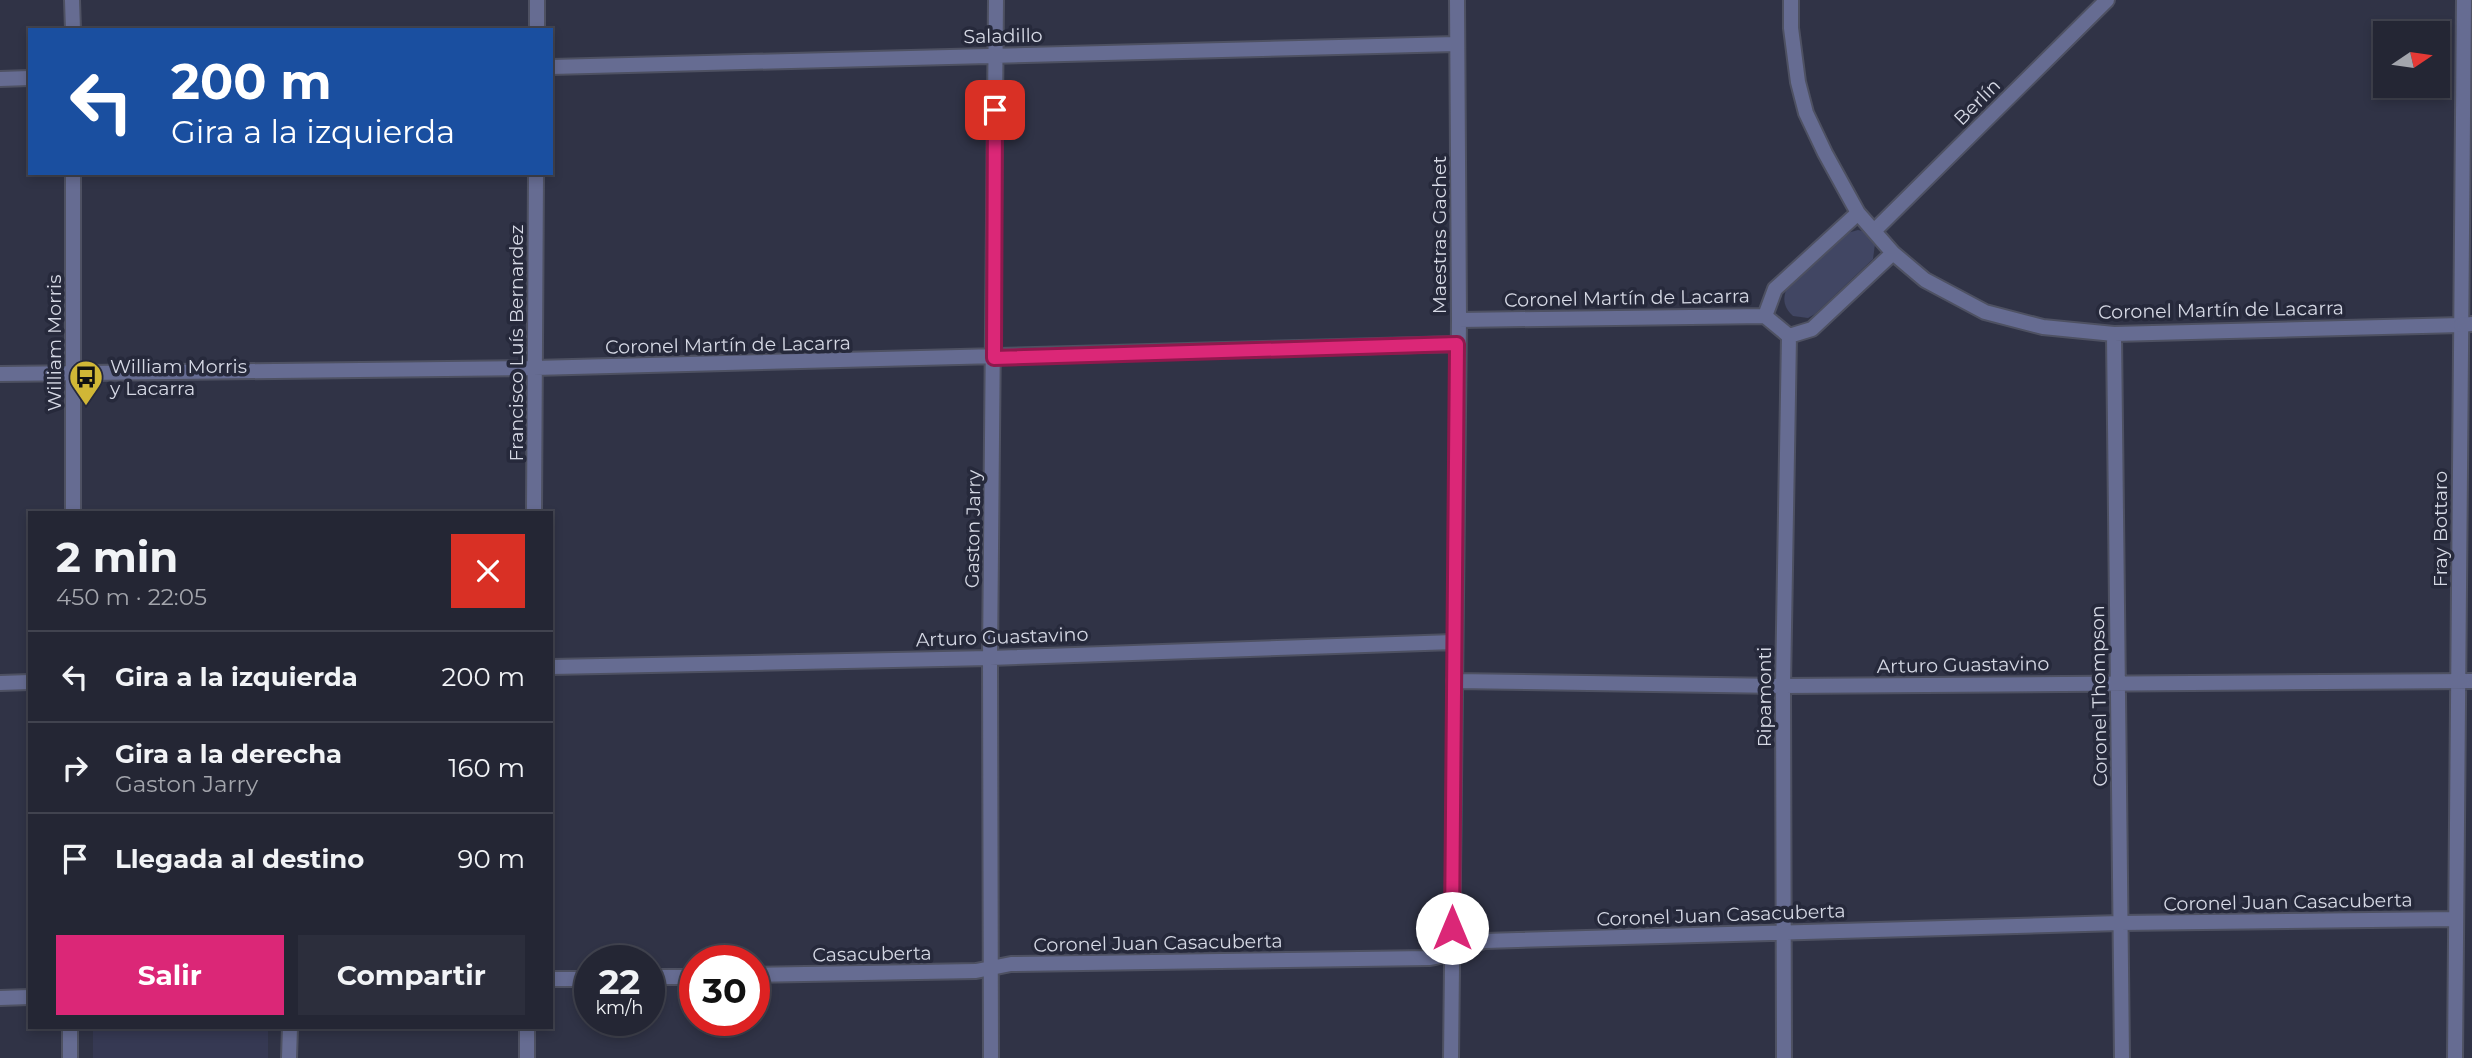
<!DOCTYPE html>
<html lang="es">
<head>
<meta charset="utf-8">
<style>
	body { margin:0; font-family:Montserrat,sans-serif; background:#2c2e3c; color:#f1f3f6; height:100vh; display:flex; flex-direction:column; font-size:26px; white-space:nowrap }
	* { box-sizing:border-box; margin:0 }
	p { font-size:23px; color:#a3a5ac }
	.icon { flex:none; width:38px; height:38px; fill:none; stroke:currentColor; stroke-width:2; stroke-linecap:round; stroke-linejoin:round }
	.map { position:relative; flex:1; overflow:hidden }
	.details { position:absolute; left:28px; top:511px; width:525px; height:518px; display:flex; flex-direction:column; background:#242634; border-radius:0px; box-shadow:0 4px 10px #0003,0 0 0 2px #41434f }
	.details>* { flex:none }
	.guide { position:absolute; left:28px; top:28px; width:525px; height:147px; border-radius:0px; box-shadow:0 4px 10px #0003,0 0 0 2px #41434f; background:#1a4fa0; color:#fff; overflow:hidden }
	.needle { width:46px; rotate:77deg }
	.buttons { position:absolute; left:2373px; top:21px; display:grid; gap:14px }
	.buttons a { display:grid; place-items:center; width:77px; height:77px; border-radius:0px; background:#242634; box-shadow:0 4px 10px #0003,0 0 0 2px #41434f; font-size:35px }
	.speed { position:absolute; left:574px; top:945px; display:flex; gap:14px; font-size:35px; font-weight:700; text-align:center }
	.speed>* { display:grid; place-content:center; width:91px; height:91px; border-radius:50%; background:#242634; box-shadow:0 4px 10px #0003,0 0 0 2px #41434f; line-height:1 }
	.speed small { font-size:18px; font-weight:400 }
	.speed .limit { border:10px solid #d22; background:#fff; color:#111 }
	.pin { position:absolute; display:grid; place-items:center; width:60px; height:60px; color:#fff; margin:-30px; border-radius:14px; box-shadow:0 4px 10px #0006 }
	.me { position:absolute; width:77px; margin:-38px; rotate:0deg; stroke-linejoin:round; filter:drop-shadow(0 0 5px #0008) }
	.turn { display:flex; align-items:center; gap:24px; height:147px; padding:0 28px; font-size:32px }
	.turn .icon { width:91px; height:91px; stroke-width:2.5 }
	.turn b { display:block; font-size:49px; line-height:60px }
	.round { display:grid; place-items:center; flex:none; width:74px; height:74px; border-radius:0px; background:#2c2e3c }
	.headline { display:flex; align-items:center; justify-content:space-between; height:119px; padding:0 28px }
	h1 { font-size:42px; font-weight:700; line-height:52px }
	.action { display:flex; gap:14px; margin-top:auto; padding:14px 28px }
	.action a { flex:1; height:80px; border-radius:0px; background:#db2777; color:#fff; font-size:28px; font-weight:700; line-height:80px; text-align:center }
	.action a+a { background:#2c2e3c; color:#f1f3f6 }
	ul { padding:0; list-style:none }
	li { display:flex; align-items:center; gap:21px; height:91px; padding:0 28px; border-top:2px solid #41434f }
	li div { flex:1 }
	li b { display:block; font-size:26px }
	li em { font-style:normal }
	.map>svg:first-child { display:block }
</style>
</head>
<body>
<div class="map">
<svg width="2472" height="1058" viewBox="0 0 2472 1058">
	<rect width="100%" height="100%" fill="#303346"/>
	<path fill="#363953" d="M93,1027h175v31h-175z"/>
	<path fill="#414663" d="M1858,230l8,2 9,12 -2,15 -58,55 -7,4 -15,-2c-9,-8 -11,-17 -6,-28l57,-54z"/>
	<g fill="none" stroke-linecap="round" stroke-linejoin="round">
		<g stroke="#4e5162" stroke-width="18">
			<path id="minor" d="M1791,0v28l7,54 8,31 19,40 33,60 35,40 32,27 60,32 58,15 71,7 347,-9
				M537,30v-30
				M551,67l905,-23
				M0,79l30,-1
				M1874,231l233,-231
				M1765,316l10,-27 83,-76
				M1459,320l306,-4 24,20
				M2114,334l8,724
				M1789,336l23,-7 81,-76
				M0,374l534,-6 923,-24
				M534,513l2,-340
				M551,667l439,-9 464,-16
				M1454,681l329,5 689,-5
				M0,683l30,-1
				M754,975l222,-4 35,-7 418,-6c22,-3 34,-11 55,-17l636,-18 336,-4
				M649,977h46
				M551,979h39
				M0,998l30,-1
				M289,1058l1,-31
				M527,1058v-31
				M991,1058l-1,-400 6,-658
				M1451,1058l8,-738 -2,-320
				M1784,1058l-1,-372 6,-350
				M2455,1058l9,-1058"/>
		</g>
		<g stroke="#4e5162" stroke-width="18">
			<path id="tertiary" d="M72,0l1,30
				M2461,325l11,-1
				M73,513v-340
				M70,1058v-31"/>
		</g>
		<use href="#minor" stroke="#666c92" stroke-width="14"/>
		<use href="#tertiary" stroke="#666c92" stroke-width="14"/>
	</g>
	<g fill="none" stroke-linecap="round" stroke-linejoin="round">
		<g stroke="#8e194d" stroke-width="18">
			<path id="route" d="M995,110l-1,248 463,-14 -5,584"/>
		</g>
		<use href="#route" stroke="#db2777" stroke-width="12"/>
	</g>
	<defs>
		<g id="bus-pin" transform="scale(1.75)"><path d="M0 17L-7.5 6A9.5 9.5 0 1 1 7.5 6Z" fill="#d1b736" stroke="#26293b"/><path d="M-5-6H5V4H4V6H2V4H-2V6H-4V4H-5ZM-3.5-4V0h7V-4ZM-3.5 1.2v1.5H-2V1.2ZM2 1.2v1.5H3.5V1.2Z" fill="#111"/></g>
	</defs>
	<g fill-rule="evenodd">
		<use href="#bus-pin" x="86" y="377"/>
	</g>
	<g text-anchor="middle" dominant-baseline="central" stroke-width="7" stroke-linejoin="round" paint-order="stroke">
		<g font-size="19" fill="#d5d8e4" stroke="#26293b">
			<text transform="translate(1003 36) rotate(-1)">Saladillo</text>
			<text transform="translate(1977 102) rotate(-45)">Berlín</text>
			<text transform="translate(1439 235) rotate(-90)">Maestras Gachet</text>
			<text transform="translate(1627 298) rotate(-1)">Coronel Martín de Lacarra</text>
			<text transform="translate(2221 310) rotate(-1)">Coronel Martín de Lacarra</text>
			<text transform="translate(54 343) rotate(-90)">William Morris</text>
			<text transform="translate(516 343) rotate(-90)">Francisco Luís Bernardez</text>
			<text transform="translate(728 345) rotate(-1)">Coronel Martín de Lacarra</text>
			<text transform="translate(973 529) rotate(-89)">Gaston Jarry</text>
			<text transform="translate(2440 529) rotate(-90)">Fray Bottaro</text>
			<text transform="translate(1002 637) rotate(-2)">Arturo Guastavino</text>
			<text transform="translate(1963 665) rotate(-1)">Arturo Guastavino</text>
			<text transform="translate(2099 696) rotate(-91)">Coronel Thompson</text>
			<text transform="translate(1764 697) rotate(-90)">Ripamonti</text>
			<text transform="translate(2288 902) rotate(-1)">Coronel Juan Casacuberta</text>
			<text transform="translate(1721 915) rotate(-2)">Coronel Juan Casacuberta</text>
			<text transform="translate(1158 943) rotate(-1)">Coronel Juan Casacuberta</text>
			<text transform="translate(872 954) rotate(-1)">Casacuberta</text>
		</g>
		<g font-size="19" fill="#d5d8e4" stroke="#26293b" text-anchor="start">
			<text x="110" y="366">William Morris<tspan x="110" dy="22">y Lacarra</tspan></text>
		</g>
	</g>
</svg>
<div class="buttons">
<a><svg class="needle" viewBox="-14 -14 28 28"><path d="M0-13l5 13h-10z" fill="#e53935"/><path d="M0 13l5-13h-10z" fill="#a3a5ac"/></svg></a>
</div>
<div class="speed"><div>22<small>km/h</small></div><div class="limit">30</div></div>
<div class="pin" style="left:995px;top:110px;background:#d93025"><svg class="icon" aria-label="arrive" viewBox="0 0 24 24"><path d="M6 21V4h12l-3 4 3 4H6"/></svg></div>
<svg class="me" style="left:1452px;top:928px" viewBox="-20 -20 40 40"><circle r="19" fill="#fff"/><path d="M0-13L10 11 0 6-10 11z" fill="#db2777"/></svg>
<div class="guide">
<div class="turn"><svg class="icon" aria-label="left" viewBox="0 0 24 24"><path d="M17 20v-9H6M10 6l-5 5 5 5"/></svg><div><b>200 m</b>Gira a la izquierda</div></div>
</div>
<section class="details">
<div class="headline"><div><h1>2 min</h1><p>450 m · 22:05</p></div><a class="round" style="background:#d93025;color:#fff"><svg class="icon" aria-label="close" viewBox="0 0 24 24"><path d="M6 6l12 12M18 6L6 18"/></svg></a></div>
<ul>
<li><svg class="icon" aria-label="left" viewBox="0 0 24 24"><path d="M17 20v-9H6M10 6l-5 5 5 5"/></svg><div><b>Gira a la izquierda</b></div><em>200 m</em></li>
<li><svg class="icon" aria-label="right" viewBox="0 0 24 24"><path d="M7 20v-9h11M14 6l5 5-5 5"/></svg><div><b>Gira a la derecha</b><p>Gaston Jarry</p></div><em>160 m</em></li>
<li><svg class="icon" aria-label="arrive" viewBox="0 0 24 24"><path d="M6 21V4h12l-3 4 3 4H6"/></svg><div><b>Llegada al destino</b></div><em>90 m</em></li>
</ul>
<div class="action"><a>Salir</a><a>Compartir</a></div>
</section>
</div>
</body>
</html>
